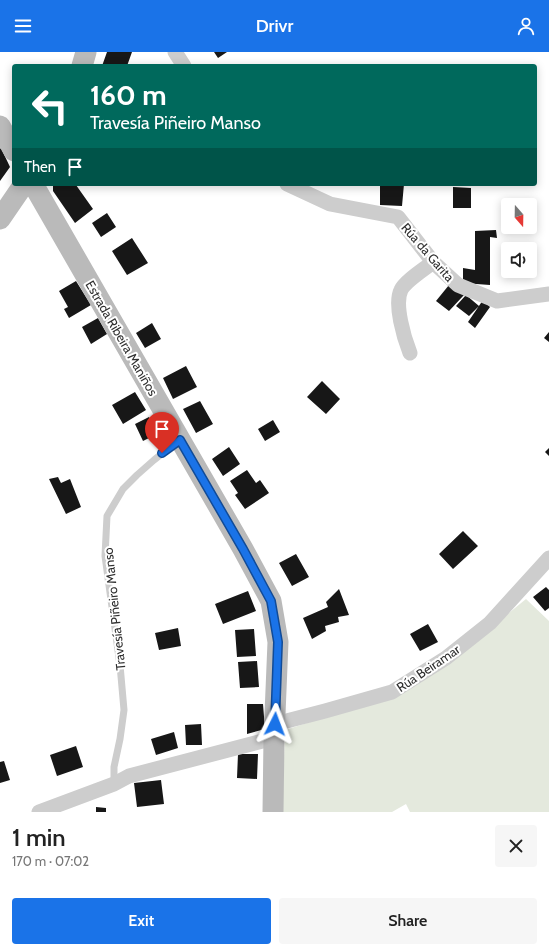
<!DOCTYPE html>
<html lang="en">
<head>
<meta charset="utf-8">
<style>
	body { margin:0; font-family:Cabin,sans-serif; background:#f6f6f6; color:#222; height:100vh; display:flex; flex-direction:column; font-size:15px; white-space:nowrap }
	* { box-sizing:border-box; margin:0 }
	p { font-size:13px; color:#767676 }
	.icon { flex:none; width:22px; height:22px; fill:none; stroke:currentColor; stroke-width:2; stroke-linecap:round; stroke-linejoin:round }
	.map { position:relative; height:760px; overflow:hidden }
	.panel { display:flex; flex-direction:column; background:#fff; flex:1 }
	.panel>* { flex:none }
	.banner { position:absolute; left:12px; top:12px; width:525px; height:122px; border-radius:4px; box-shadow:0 2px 10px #0003; background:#00695c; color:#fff; overflow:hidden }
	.needle { width:26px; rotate:160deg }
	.buttons { position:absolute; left:501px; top:146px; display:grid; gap:8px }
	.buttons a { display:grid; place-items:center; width:36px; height:36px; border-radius:4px; background:#fff; box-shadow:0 2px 10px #0003; font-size:20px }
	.pin { position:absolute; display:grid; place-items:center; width:34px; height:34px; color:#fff; margin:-41px -17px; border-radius:50% 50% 50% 0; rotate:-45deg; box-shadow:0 0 4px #0007 }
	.pin .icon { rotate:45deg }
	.me { position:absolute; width:44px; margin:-22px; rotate:3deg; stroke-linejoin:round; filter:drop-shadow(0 0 3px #0008) }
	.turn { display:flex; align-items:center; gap:14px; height:84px; padding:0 12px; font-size:18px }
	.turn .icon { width:52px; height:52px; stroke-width:2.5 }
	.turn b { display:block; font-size:28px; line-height:34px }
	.then { display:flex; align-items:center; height:38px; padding:0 12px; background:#0003; gap:8px; font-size:15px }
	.round { display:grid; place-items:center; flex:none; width:42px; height:42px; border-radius:4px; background:#f6f6f6 }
	.head { display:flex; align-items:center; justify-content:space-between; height:68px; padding:0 12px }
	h1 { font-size:24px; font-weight:600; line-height:30px }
	.button { display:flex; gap:8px; margin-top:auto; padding:8px 12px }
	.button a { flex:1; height:46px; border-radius:4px; background:#1a73e8; color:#fff; font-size:16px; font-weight:600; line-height:46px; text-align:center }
	.button a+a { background:#f6f6f6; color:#222 }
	header { display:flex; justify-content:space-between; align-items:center; height:52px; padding:0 12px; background:#1a73e8; color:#fff; font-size:18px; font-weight:600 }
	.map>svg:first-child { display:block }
</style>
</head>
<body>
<header><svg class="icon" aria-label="menu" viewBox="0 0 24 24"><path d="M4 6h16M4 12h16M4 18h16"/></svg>Drivr<svg class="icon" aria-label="person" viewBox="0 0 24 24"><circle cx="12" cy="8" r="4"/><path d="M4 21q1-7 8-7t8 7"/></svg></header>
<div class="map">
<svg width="549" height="760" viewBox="0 0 549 760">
	<rect width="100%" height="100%" fill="#fff"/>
	<path fill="#e4e9dd" d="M526,547l23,22v191h-139l-4,-8 -14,8h-110l3,-82 117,-37 56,-38z"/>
	<path fill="#171717" d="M107,0h25l-5,14h-25z
		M214,0h13l-9,6z
		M1,96l9,19 -10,14v-32z
		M53,132h24l-1,1 17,24 -18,14 -22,-32z
		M380,132h24l-2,22 -22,-1z
		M453,135l18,1v20h-18z
		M107,161l9,14 -15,10 -9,-14z
		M496,178l1,8 -7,-1v48l-27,-2v-15l12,2v-39z
		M132,186l16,25 -21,12 -15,-24z
		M76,229l15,24 -22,13 -5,-9 4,-2 -9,-16z
		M449,233l15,10 -15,16 -13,-10z
		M466,243l13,11 -10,10 -13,-10z
		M483,248l7,7 -15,21 -7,-6z
		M98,266l9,16 -16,10 -9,-17z
		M152,271l9,16 -16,9 -9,-15z
		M549,280v10l-5,-4z
		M186,314l11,21 -24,12 -10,-21z
		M322,329l18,18 -14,15 -19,-17z
		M135,340l11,18 -23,14 -11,-19z
		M200,349l13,23 -17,9 -13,-24z
		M149,365l8,17 -14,7 -8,-17z
		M273,368l7,12 -15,9 -7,-12z
		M229,395l11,17 -17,12 -11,-17z
		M549,396v8l-4,-4z
		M247,418l9,13 4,-3 9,13 -24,16 -10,-14 3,-2 -8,-12z
		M58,425l3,6 9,-4 11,28 -15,7 -17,-35z
		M463,479l15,15 -25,23 -14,-15z
		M296,502l13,23 -17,9 -13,-23z
		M546,535l3,3v18l-4,3 -12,-14z
		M339,537l10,26 -11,2 1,5 -14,4 1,5 -14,8 -9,-21 25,-11 -2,-5z
		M248,539l8,20 -33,13 -8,-20z
		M428,572l10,18 -18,9 -10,-17z
		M178,576l3,18 -22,4 -4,-17z
		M254,577l2,27 -19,1 -2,-27z
		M257,609l2,26 -19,1 -2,-26z
		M247,652h16l2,25 -18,5z
		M201,672l1,21h-16l-1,-20z
		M174,680l4,16 -22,7 -5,-16z
		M76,694l7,21 -26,9 -7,-21z
		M238,702h20l-1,25 -20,-1z
		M4,709l6,19 -10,3v-21z
		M161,728l3,24 -27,3 -3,-24z
		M96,755l10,1v4h-10z"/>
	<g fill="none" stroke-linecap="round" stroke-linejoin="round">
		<path stroke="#cdcdcd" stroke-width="7" d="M114,732v-17l6,-28 4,-29 -4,-45 -15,-109 2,-40 16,-27 14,-14 17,-15 25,-20"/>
		<path stroke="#cdcdcd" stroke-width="15" d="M175,0l9,14
			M287,132l43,20 68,13 35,45 25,23 39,16 52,-7
			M410,301c-6,-15 -16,-49 -9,-63 4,-9 25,-22 32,-28
			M275,672l50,-13 67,-19 54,-34 44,-35 59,-65
			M39,760l75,-28 15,-8 145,-38"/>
		<path stroke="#bababa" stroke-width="21" d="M82,14l4,-14
			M0,74l14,25
			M33,132l210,365 28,52 7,41 -4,96 -1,74
			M0,167l24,-35"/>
	</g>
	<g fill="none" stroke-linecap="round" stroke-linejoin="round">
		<g stroke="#114b97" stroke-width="10">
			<path id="route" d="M162,401l18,-13 63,109 28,52 7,41 -3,82"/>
		</g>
		<use href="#route" stroke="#1a73e8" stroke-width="7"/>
	</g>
	<g text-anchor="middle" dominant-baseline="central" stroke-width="4" stroke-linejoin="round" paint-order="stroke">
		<g font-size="13" fill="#303030" stroke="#fff">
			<text transform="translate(428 200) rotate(49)">Rúa da Garita</text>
			<text transform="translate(122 286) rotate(60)">Estrada Ribeira Maniños</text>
			<text transform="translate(114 557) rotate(-96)">Travesía Piñeiro Manso</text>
			<text transform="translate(428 616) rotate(-34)">Rúa Beiramar</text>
		</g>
	</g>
</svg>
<div class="buttons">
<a><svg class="needle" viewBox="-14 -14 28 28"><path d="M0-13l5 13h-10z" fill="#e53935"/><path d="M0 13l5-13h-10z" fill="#767676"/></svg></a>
<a><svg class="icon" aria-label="sound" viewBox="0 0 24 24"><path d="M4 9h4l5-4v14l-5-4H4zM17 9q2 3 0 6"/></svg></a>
</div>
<div class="pin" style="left:162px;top:401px;background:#d93025"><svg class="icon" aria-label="arrive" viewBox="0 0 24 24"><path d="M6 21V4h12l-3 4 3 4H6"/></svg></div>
<svg class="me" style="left:275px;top:672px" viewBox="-20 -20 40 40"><path d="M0-17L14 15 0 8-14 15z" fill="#1a73e8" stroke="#fff" stroke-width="4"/></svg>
<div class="banner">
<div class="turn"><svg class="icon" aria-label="left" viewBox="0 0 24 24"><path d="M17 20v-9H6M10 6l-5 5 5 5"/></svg><div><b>160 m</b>Travesía Piñeiro Manso</div></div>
<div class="then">Then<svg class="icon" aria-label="arrive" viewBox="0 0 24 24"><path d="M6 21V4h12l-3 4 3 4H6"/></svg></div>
</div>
</div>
<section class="panel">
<div class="head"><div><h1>1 min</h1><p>170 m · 07:02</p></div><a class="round"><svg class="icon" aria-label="close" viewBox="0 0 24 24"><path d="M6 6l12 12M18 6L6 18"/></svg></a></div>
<div class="button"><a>Exit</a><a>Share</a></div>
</section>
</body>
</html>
